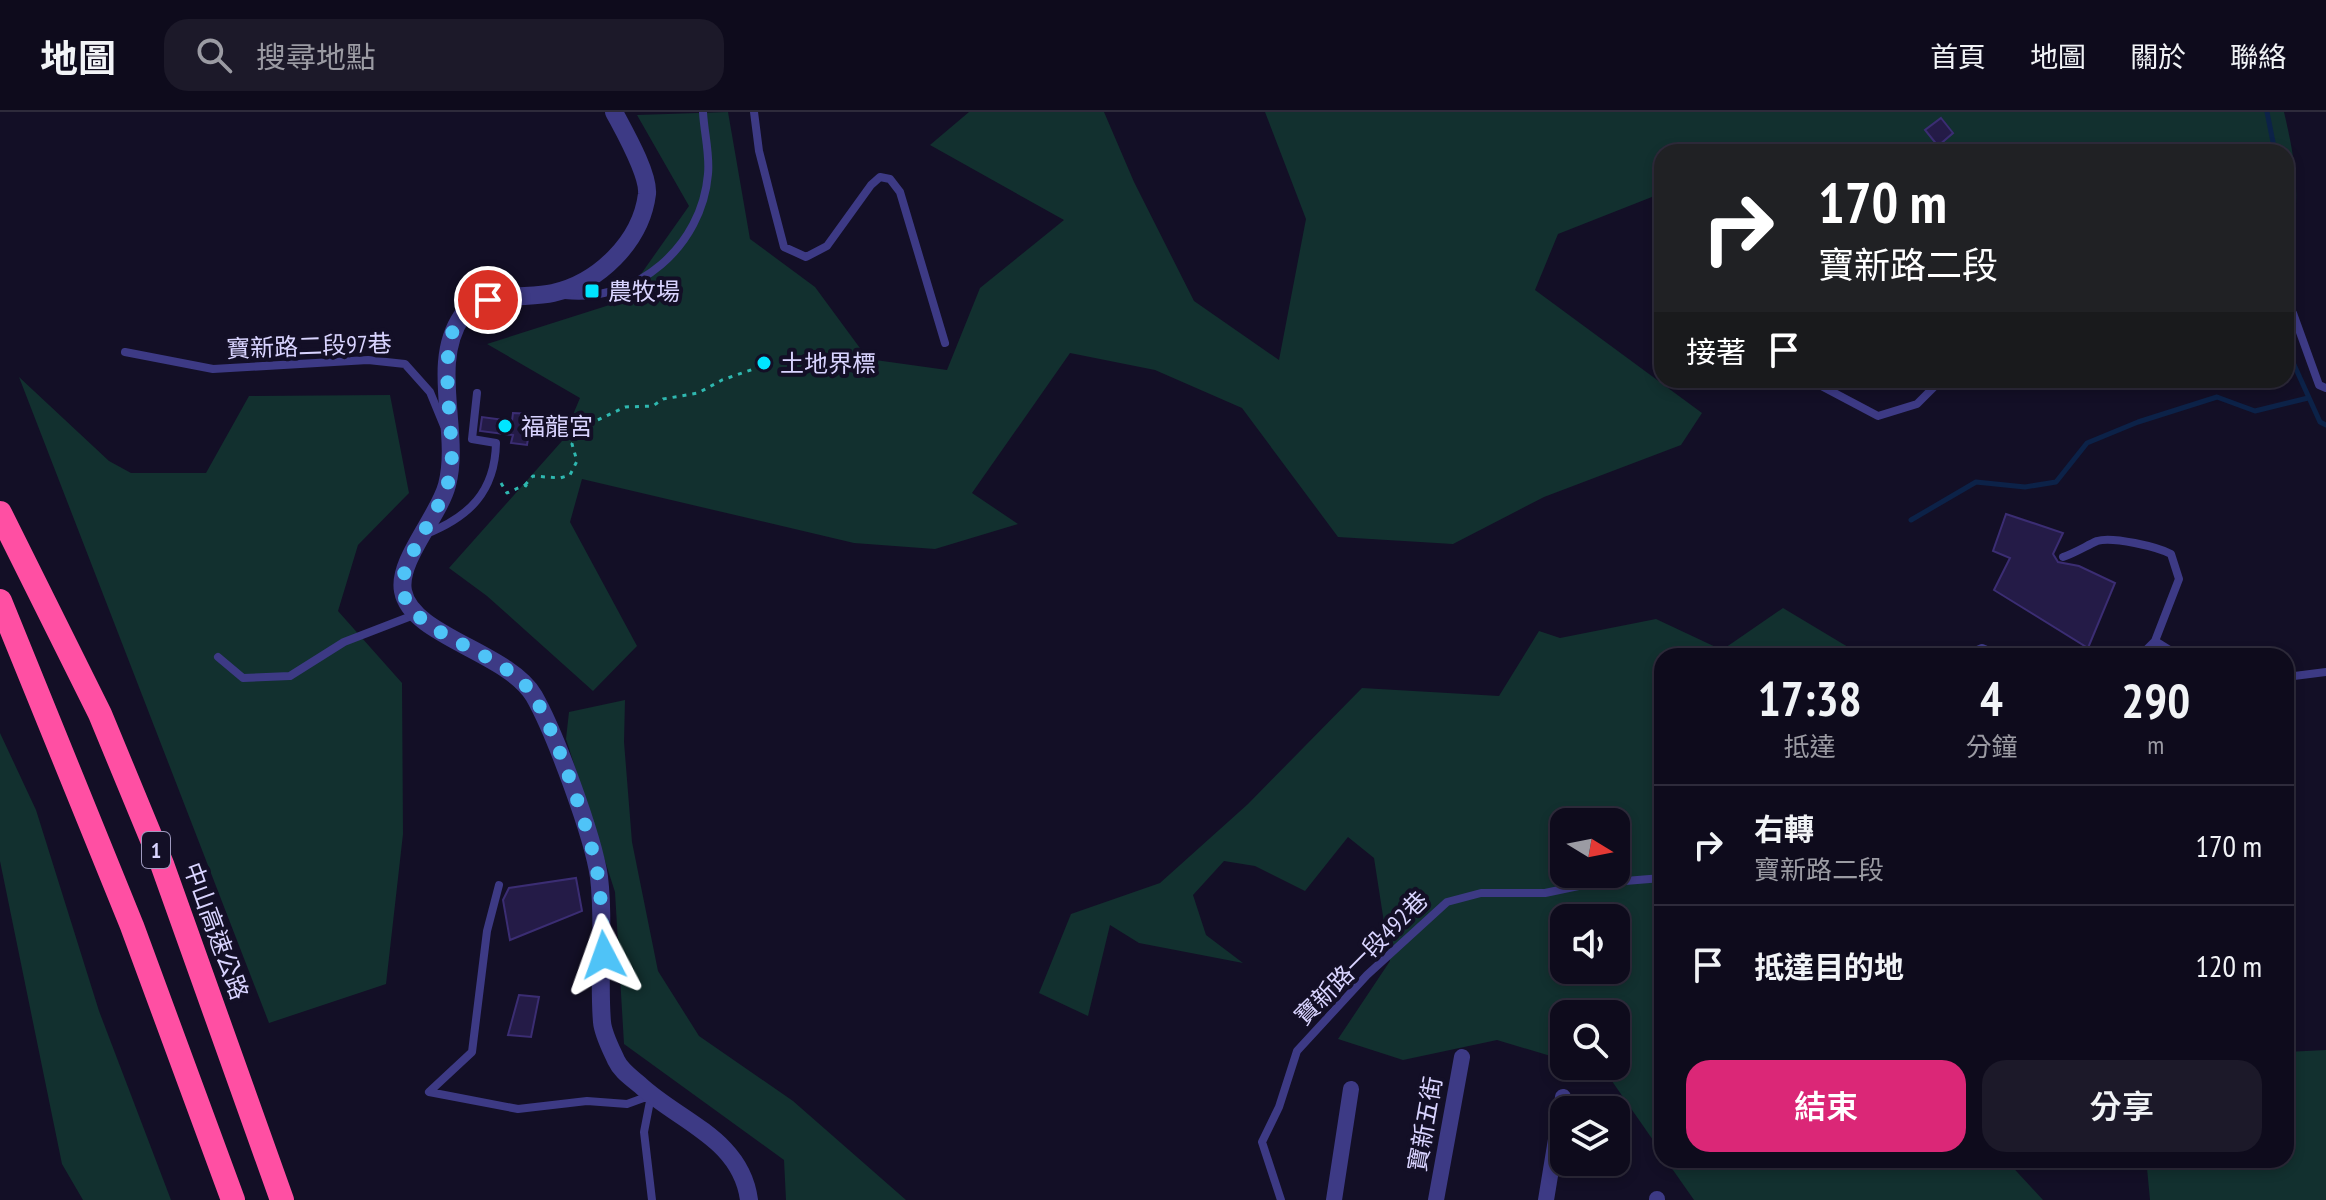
<!DOCTYPE html>
<html lang="zh-TW">
<head>
<meta charset="utf-8">
<style>
	body { margin:0; font-family:"PT Sans Narrow","Noto Sans TC",sans-serif; background:#1c1929; color:#f1f3f6; height:100vh; display:flex; flex-direction:column; font-size:30px; white-space:nowrap }
	* { box-sizing:border-box; margin:0 }
	p { font-size:26px; color:#9b9ba3 }
	.icon { flex:none; width:44px; height:44px; fill:none; stroke:currentColor; stroke-width:2; stroke-linecap:round; stroke-linejoin:round }
	.map { position:relative; flex:1; overflow:hidden }
	.sheet { position:absolute; left:1654px; top:536px; width:640px; height:520px; display:flex; flex-direction:column; background:#0e0b1c; border-radius:24px; box-shadow:0 4px 12px #0003,0 0 0 2px #2e2b3b }
	.sheet>* { flex:none }
	.top-card { position:absolute; left:1654px; top:32px; width:640px; height:244px; border-radius:24px; box-shadow:0 4px 12px #0003,0 0 0 2px #2e2b3b; background:#202124; color:#fff; overflow:hidden }
	.needle { width:52px; rotate:100deg }
	.controls { position:absolute; left:1550px; top:696px; display:grid; gap:16px }
	.controls a { display:grid; place-items:center; width:80px; height:80px; border-radius:16px; background:#0e0b1c; box-shadow:0 4px 12px #0003,0 0 0 2px #2e2b3b; font-size:40px }
	.pin { position:absolute; display:grid; place-items:center; width:68px; height:68px; color:#fff; margin:-34px; border:4px solid #fff; border-radius:50%; box-shadow:0 2px 8px #0007 }
	.me { position:absolute; width:88px; margin:-44px; rotate:356deg; stroke-linejoin:round; filter:drop-shadow(0 0 6px #0008) }
	.turn { display:flex; align-items:center; gap:28px; height:168px; padding:0 32px; font-size:36px }
	.turn .icon { width:104px; height:104px; stroke-width:2.5 }
	.turn b { display:block; font-size:56px; line-height:68px }
	.then { display:flex; align-items:center; height:76px; padding:0 32px; background:#0003; gap:16px; font-size:30px }
	.eta { display:flex; justify-content:space-evenly; align-items:center; height:136px; text-align:center }
	.eta b { font-size:48px; font-weight:600; line-height:56px }
	.primary-button { display:flex; gap:16px; margin-top:auto; padding:16px 32px }
	.primary-button a { flex:1; height:92px; border-radius:24px; background:#db2777; color:#fff; font-size:32px; font-weight:600; line-height:92px; text-align:center }
	.primary-button a+a { background:#1c1929; color:#f1f3f6 }
	ul { padding:0; list-style:none }
	li { display:flex; align-items:center; gap:24px; height:120px; padding:0 32px; border-top:2px solid #2e2b3b }
	li div { flex:1 }
	li b { display:block; font-size:30px }
	li em { font-style:normal }
	header { display:flex; align-items:center; gap:48px; box-sizing:border-box; height:112px; padding:0 40px; background:#0e0b1c; border-bottom:2px solid #2e2b3b }
	header strong { font-size:38px }
	nav { display:flex; gap:44px; margin-inline-start:auto; font-size:28px }
	.search { width:560px; height:72px; background:#1c1929; display:flex; align-items:center; gap:20px; box-sizing:border-box; padding:0 28px; border-radius:24px; color:#9b9ba3; font-size:30px }
	.map>svg:first-child { display:block }
</style>
</head>
<body>
<header>
<strong>地圖</strong>
<div class="search"><svg class="icon" aria-label="search" viewBox="0 0 24 24"><circle cx="10" cy="10" r="6"/><path d="M15 15l6 6"/></svg>搜尋地點</div>
<nav><a>首頁</a><a>地圖</a><a>關於</a><a>聯絡</a></nav>
</header>
<div class="map">
<svg width="2326" height="1088" viewBox="0 0 2326 1088">
	<rect width="100%" height="100%" fill="#130f26"/>
	<path fill="#12302f" fill-rule="evenodd" d="M728,0l22,127 65,48 53,72 79,11 33,-82 84,-68 -134,-75 39,-33h135l30,70 60,119 85,59 27,-141 -41,-107h1019c11,47 20,94 2,141v-101h-624v41l-104,41 -23,56 167,123 -21,32 -137,52 -91,47 -115,-7 -96,-129 -87,-38 -85,-17 -98,140 46,31 -83,25 -81,-6 -272,-64 -12,43 67,124 -44,45 -106,-95 -38,-28 113,-127 18,-43 -93,-54 135,-43 67,-95 -52,-91z
		M19,265l90,84 22,12h75l43,-77 141,-1 19,98 -51,52 -20,66 64,72 1,151 -17,150 -117,39z
		M1783,496l80,48h-201v497l-55,-79 -24,-8h33v-52h-52v46l-67,-20 -94,20 -65,-21 52,-78 -16,-103 -26,-21 -43,54 -50,-25 -31,-5 -31,34 13,40 37,28 -104,-20 -29,-18 -22,91 -49,-23 32,-79 89,-31 88,-79 114,-116 137,8 40,-65 21,7 96,-19 66,31zM1564,710h52v52h-52zM1564,806h52v52h-52z
		M625,588l-1,42 8,100 26,129 41,65 94,65 113,99h-120l-2,-40 -160,-116 -9,-152 -49,-153 3,-27z
		M0,621l36,77 63,201 72,189h-88l-21,-36 -62,-303z
		M2326,938v150h-176l-3,-32 -10,-8h149v-108z
		M1666,1048h340l37,40h-349z"/>
	<g fill="none" stroke-linecap="round" stroke-linejoin="round">
		<path stroke="#0c2248" stroke-width="5" d="M2267,0l8,40
			M2286,235l34,75 6,3
			M1911,408l65,-38 49,5 31,-5 31,-39 51,-21 79,-25 38,14 53,-13"/>
	</g>
	<path fill="#241b47" stroke="#3b2d73" stroke-width="2" d="M1941,6l12,15 -15,13 -13,-16z
		M513,301l19,1 -5,31 -16,-2 2,-8 -33,-4 2,-14 30,4z
		M2006,402l57,19 -10,21 5,8 21,4 36,17 -27,65 -94,-58 16,-32 -17,-7z
		M576,766l6,33 -72,29 -7,-40 6,-12z
		M519,883l20,2 -8,40 -23,-2z"/>
	<g fill="none" stroke-linecap="round" stroke-linejoin="round">
		<path stroke="#2fb8b0" stroke-width="3" stroke-dasharray="4 6" stroke-linecap="butt" d="M501,371l6,10 18,-8 6,5
			M525,373l8,-9 27,2 10,-3 7,-14 -5,-17 9,-16 44,-21 28,-1 10,-7 35,-6 24,-13 46,-16"/>
		<path stroke="#3d3a85" stroke-width="8" d="M754,0l5,39 25,96 22,10 21,-11 44,-61 9,-8 10,2 10,13 45,151
			M565,183c72,8 137,-49 143,-121 2,-20 -4,-42 -5,-62
			M2286,200l7,1 26,72 7,3
			M125,240l88,17 155,-9 37,4 25,28 14,34
			M1810,268l68,36 39,-12 24,-24
			M426,422c43,-17 69,-42 70,-91l-24,-4 5,-46
			M2063,445c12,-4 23,-11 34,-16 15,-5 61,6 74,13l8,25 -24,62 -15,15
			M2155,529l24,15
			M1964,544l18,-8 19,8
			M218,545l25,21 47,-2 54,-34 70,-27
			M2286,565l40,-5
			M499,773l-12,46 -15,121 -43,40 89,17 69,-8 40,3 22,-8
			M651,984l-7,36 8,68
			M1281,1088l-19,-58 17,-35 18,-56 70,-76 80,-73 34,-9h64l43,-9 74,-6"/>
		<path stroke="#3d3a85" stroke-width="16" d="M1334,1088l17,-111
			M1436,1088l26,-143
			M1546,1088l17,-103
			M1657,1088v-1"/>
		<path stroke="#3d3a85" stroke-width="18" d="M614,0c10,19 35,62 33,82 -6,48 -49,89 -94,99 -26,6 -74,-2 -91,23 -33,48 -1,116 -15,169 -8,31 -50,76 -44,106 8,45 105,61 131,105 21,37 59,140 65,181 6,49 -1,97 3,145 1,12 9,27 14,38 5,11 16,18 24,25 40,37 101,54 109,115"/>
		<path stroke="#ff4fa3" stroke-width="24" d="M0,401l100,201 62,150 120,336
			M0,489l132,325 101,274"/>
	</g>
	<g fill="none" stroke-linecap="round" stroke-linejoin="round">
		<path stroke="#4fc3f7" stroke-width="14" stroke-dasharray="0 25.2" d="M488,188c-7,4 -16,6 -22,11 -34,26 -10,120 -15,159 -5,38 -55,92 -48,122 11,45 102,59 130,103 21,32 60,144 65,182 4,26 4,52 6,78"/>
	</g>
	<g fill="#00e5ff" stroke="#130f26" stroke-width="3">
		<rect x="584" y="171" width="16" height="16" rx="4"/>
		<circle cx="764" cy="251" r="8"/>
		<circle cx="505" cy="314" r="8"/>
	</g>
	<g text-anchor="middle" dominant-baseline="central" stroke-width="8" stroke-linejoin="round" paint-order="stroke">
		<rect fill="#130f26" stroke="#9e99be" stroke-width="2" x="142" y="720" width="28" height="36" rx="6"/>
		<g font-size="22" font-weight="bold" fill="#d9d4ff">
			<text x="156" y="738">1</text>
		</g>
		<g font-size="24" fill="#d9d4ff" stroke="#130f26" text-anchor="start">
			<text x="608" y="179">農牧場</text>
			<text x="780" y="251">土地界標</text>
			<text x="521" y="314">福龍宮</text>
		</g>
		<g font-size="24" fill="#d9d4ff" stroke="#130f26">
			<text transform="translate(309 234) rotate(-2)">寶新路二段97巷</text>
			<text transform="translate(216 819) rotate(70)">中山高速公路</text>
			<text transform="translate(1361 846) rotate(-45)">寶新路一段492巷</text>
			<text transform="translate(1425 1012) rotate(-80)">寶新五街</text>
		</g>
	</g>
</svg>
<div class="controls">
<a><svg class="needle" viewBox="-14 -14 28 28"><path d="M0-13l5 13h-10z" fill="#e53935"/><path d="M0 13l5-13h-10z" fill="#9b9ba3"/></svg></a>
<a><svg class="icon" aria-label="sound" viewBox="0 0 24 24"><path d="M4 9h4l5-4v14l-5-4H4zM17 9q2 3 0 6"/></svg></a>
<a><svg class="icon" aria-label="search" viewBox="0 0 24 24"><circle cx="10" cy="10" r="6"/><path d="M15 15l6 6"/></svg></a>
<a><svg class="icon" aria-label="layers" viewBox="0 0 24 24"><path d="M12 4l9 5-9 5-9-5zM3 14l9 5 9-5"/></svg></a>
</div>
<div class="pin" style="left:488px;top:188px;background:#d93025"><svg class="icon" aria-label="arrive" viewBox="0 0 24 24"><path d="M6 21V4h12l-3 4 3 4H6"/></svg></div>
<svg class="me" style="left:604px;top:843px" viewBox="-20 -20 40 40"><path d="M0-17L14 15 0 8-14 15z" fill="#4fc3f7" stroke="#fff" stroke-width="4"/></svg>
<div class="top-card">
<div class="turn"><svg class="icon" aria-label="right" viewBox="0 0 24 24"><path d="M7 20v-9h11M14 6l5 5-5 5"/></svg><div><b>170 m</b>寶新路二段</div></div>
<div class="then">接著<svg class="icon" aria-label="arrive" viewBox="0 0 24 24"><path d="M6 21V4h12l-3 4 3 4H6"/></svg></div>
</div>
<section class="sheet">
<div class="eta">
<div><b>17:38</b><p>抵達</p></div>
<div><b>4</b><p>分鐘</p></div>
<div><b>290</b><p>m</p></div>
</div>
<ul>
<li><svg class="icon" aria-label="right" viewBox="0 0 24 24"><path d="M7 20v-9h11M14 6l5 5-5 5"/></svg><div><b>右轉</b><p>寶新路二段</p></div><em>170 m</em></li>
<li><svg class="icon" aria-label="arrive" viewBox="0 0 24 24"><path d="M6 21V4h12l-3 4 3 4H6"/></svg><div><b>抵達目的地</b></div><em>120 m</em></li>
</ul>
<div class="primary-button"><a>結束</a><a>分享</a></div>
</section>
</div>
</body>
</html>
